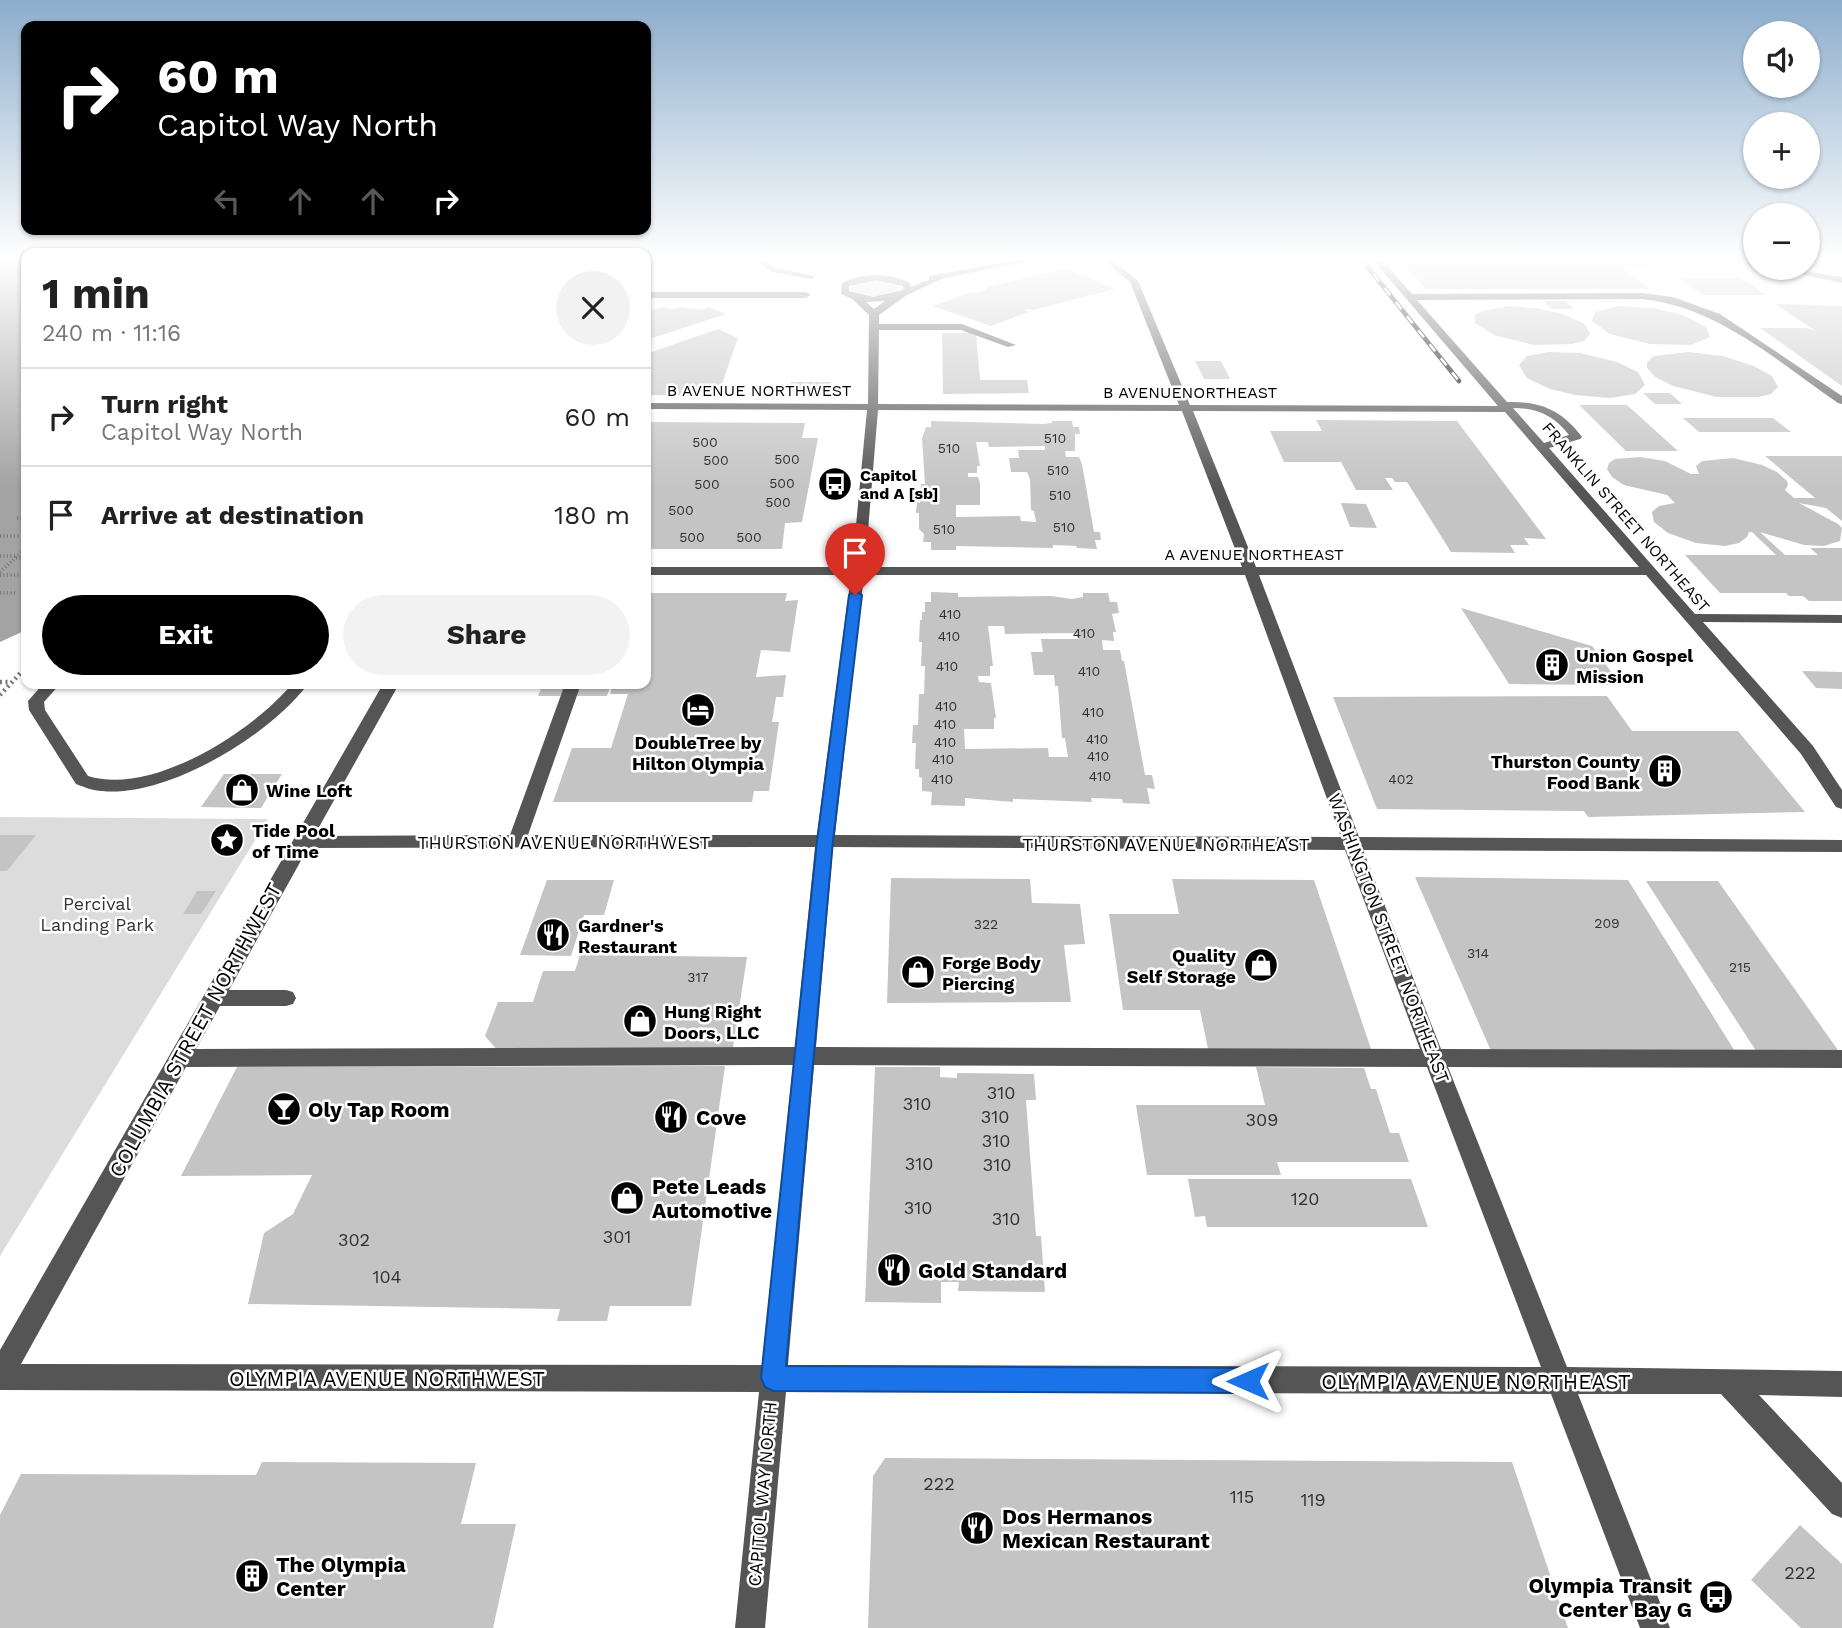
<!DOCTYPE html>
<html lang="en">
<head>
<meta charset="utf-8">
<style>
	body { margin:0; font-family:"Work Sans",sans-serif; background:#f2f2f2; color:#222; height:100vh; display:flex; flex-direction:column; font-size:26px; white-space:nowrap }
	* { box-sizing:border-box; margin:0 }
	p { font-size:23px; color:#767676 }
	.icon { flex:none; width:38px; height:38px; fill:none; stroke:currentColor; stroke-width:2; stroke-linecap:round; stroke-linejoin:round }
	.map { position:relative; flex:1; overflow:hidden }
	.sheet { position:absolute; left:21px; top:248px; width:630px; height:441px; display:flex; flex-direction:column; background:#fff; border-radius:14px; box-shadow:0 2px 5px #0004 }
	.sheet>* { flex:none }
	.guide { position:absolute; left:21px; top:21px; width:630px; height:214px; border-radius:14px; box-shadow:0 2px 5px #0004; background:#000; color:#fff; overflow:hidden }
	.tools { position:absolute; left:1743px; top:21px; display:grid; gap:14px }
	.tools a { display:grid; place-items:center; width:77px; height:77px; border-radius:50%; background:#fff; box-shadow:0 2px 5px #0004; font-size:35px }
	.pin { position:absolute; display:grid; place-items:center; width:60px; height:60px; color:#fff; margin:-72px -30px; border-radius:50% 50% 50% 0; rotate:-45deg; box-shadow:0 0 7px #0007 }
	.pin .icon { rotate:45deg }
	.me { position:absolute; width:77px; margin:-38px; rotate:270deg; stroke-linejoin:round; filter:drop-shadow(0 0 5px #0008) }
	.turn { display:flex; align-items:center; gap:24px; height:147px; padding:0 21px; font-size:32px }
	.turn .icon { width:91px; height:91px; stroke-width:2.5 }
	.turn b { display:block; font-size:49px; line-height:60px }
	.lanes { display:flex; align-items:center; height:66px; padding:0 21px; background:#0003; justify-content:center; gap:35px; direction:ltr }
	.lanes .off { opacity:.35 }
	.round { display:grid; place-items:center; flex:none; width:74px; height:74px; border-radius:37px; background:#f2f2f2 }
	.headline { display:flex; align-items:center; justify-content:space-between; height:119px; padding:0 21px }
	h1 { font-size:42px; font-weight:700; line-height:52px }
	.primary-button { display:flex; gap:14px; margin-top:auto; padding:14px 21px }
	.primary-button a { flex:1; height:80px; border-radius:42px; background:#000; color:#fff; font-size:28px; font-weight:700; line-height:80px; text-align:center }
	.primary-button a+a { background:#f2f2f2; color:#222 }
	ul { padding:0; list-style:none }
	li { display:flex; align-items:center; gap:21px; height:98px; padding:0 21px; border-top:2px solid #e0e0e0 }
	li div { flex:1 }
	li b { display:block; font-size:26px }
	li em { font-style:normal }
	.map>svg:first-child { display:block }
</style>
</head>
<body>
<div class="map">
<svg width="1842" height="1628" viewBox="0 0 1842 1628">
	<rect width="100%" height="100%" fill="#fff"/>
	<path fill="#dcdcdc" d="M877,280l19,4 4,5 -2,3c-15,4 -35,9 -47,-3l6,-6z
		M0,817l268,2 -268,437z"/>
	<path fill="#a3a3a3" d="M0,260h26v370l-26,12z"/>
	<path fill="#c4c4c4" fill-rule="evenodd" d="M852,260h53v4h-54z
		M1400,260h239l9,7h-28l30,22h-224z
		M1065,268l50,21 -82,21 -4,-1 -5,1 5,2 -38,14 -58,-20 38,-14 4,2 13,-5 -3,-1z
		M1679,278h61l27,17h-64z
		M1543,301h23l8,8h-23z
		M1775,304l67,2v80l-82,-58h47l9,3z
		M1508,306l28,2 27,6 22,10 5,10 -6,7 -12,3 -38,1 -40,-10 -19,-12v-8l7,-4z
		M1618,306l35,2 30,7 23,12 4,10 -19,8 -41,-1 -40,-10 -18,-13 3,-9z
		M665,307l7,3 8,-3 21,3 8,-3 17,7 -80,26v-28z
		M718,329l20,9 -20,57h-72v-41z
		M942,333h34l4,47h47l2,13 -86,1z
		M1549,352l31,1 37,9 21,10 7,13 -10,9 -25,4 -35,-3 -25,-6 -23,-11 -8,-13 8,-9z
		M1688,352l35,4 31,10 18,10 6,11 -7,7 -12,3h-42l-44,-11 -18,-9 -8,-9v-6l7,-6z
		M1195,361h26l9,18h-26z
		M791,382h40l-2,13h-40z
		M1643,393h27l12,11h-27z
		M1579,405h48l51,46h-52z
		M1683,418h90l18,14h-92z
		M1316,420l141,1 89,118 -22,-1 5,7h-19l5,8 -64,-1 -44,-70h-12l-3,-4h-7l8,12h-37l-15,-28h-57l-14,-31h52z
		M931,421l112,3 9,-1v-2h20l1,6h6l1,7h-5v17h-10l1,6h13l3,7 12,68h6l1,8h-6l2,9 -20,-1 -1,-2 -23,-1v3l-97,-2v4h-25v-8h-8l1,-8 -5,-5v-16h-3l1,-11 3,1 1,-19h4l-3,-46 4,-11h5zM976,442h12l1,5 56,-1v4h-27l1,8h-10l2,14h16l3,7 1,31 3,1 2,11 -15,-1 -1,-5 -64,1v-12h24v-22l-2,-6h-10v-4h9v-7h3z
		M646,422l159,1 -3,15h16l-16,84 -17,1 -3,26h-136z
		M1765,456h77v65l-16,-13 -27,-5 39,21 4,4 -2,13 -16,5 -20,-1 -44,-13 25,23h33l-8,-7h32v53h-33l-6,-5h-14l-3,-3h-66l-35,-38h91l-24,-23h-3l-2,5 -8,6 -14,3 -29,-3 -28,-10 -14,-11 -2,-10 7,-6 16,-3 -8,-8 -43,-10 -12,-8 -5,-8 2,-6 6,-4 25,-2 25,4 26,13h8l-3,-8 6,-5 31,-3 29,7 15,7 10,9 1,4 -3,5 9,8h21z
		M1341,503l25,1 11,24 -27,-1z
		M931,592l27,1v4l93,-1 21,3 11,-2v-4h25l2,9h7l2,11 -7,1 4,18h-3l1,9 -12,-1 1,10h17l2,11h2l21,114h7l3,14 -8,-1 3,16 -27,-1 -1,-4 -31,-1 1,4 -79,-3v3l-48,-4v8l-34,-1 1,-13 -10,-1v-13l-3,-1v-8h-4l1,-26h-4l1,-18h5l1,-31h5l1,-28h-4l1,-24h-3l1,-22h2v-8h3v-10h6zM988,626h16l1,8 70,-1 4,6h-38l2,13h-12l3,23h20l1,11h3l4,52h3l3,19h-19l-1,-9 -83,1 -1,-20h30v-11h2l-5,-35 -12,-1 -1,-6h12v-10h3z
		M646,593h141l-2,8 13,-1 -8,52 -29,-2 -5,27 30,-2 -3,22h-7l-4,25h7l-10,69h-15l-2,11h-199l19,-54h39l17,-54h-18l3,-10h33v-42l3,-12h-3z
		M1461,608l131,38 29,39 -112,-1z
		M1802,671l40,1v17l-26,-1z
		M543,684h68l-4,12h-69z
		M1607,696l25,35h106l67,81 -217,5 -4,-6 -207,-2 -44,-112z
		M224,774h58l-21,34 -60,-1z
		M0,835h36l-29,36h-7z
		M1415,877l213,3 108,173 -245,-2z
		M891,878l139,1 2,24 48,1 5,40 -21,1 7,57 -184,1z
		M1172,879l142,1 57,169h-163l-8,-39h-77l-14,-96h70z
		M547,880h67l-10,35h-20l-13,41 -51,-1z
		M1646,881h72l122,172 -82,1z
		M197,891h19l-15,23h-18z
		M580,955l167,2 -15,97 -233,-2 -14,-16 13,-34h35l10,-31h32z
		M725,1066l-34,240h-81l-3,15h-50l3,-12 -312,-5 16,-71 29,-19 19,-39 -131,1 56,-109z
		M875,1067h65v10l17,1v-5l77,1 2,26h-10l10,136h5l4,56 -87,-1 1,-9h-18v21l-76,-1z
		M1256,1067l108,1 7,21h5l14,44h9l10,29h-132l4,13h-134l-11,-70h129z
		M1188,1179h223l17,48h-221l-2,-11 -10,1z
		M885,1458l627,4 56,166h-700l5,-152z
		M262,1462l214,1 -15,61h55l-23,104h-493v-113l21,-41 235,1z
		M1800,1525l42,39v64h-41l-50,-48z"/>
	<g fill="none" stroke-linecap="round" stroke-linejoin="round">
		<path stroke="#777" stroke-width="3.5" stroke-dasharray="1 2.5" stroke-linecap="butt" d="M17,518h9
			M0,536h26
			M0,556h17
			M16,558h10
			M0,572l26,-24
			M0,575h26
			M0,593h16"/>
		<path stroke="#777" stroke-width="4.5" stroke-dasharray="2 3.5" stroke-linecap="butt" d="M0,682h11
			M0,695l26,-28"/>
		<path fill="#555" fill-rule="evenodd" d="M754,260h9l14,8 38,8 -4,3 -39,-7z
			M1015,260h21l-92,18 -37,17 -28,20v9h83l54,21 -8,2 -47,-17h-82l-1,74 301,1 -49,-123 -27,-22h10l25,21 52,124 308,1 -125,-146h9l30,34 230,-1 31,4 47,17 122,82v8l-4,-1c-61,-42 -120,-96 -196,-104l-225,1 90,102c33,-1 55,8 75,35l-2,2 -31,9 146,166 147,1v8l-139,-1 110,124 29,44v19l-6,-2 -35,-53 -155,-179h-387l100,262 483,3v12l-479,-2 78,199 401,1v18l-394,-1 119,300 275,4v26l-83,-2 83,88v35l-10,-4 -111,-120h-143l92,234h-30l-89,-234 -765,-2 -21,236h-30l24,-236 -759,-2v-40l383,-666h16l-85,152 196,-1 55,-151h16l-53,151h289l34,-260h-205v-8h206l15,-157 -221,-1v-6l222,1 1,-89 -17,-16 -11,-5 1,-11c22,-11 46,-11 68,0l1,4 18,-7v-4zM876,280l27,6v4l-30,7 -24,-6v-5zM885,301l-11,8 -8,-7zM1513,408c25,0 41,8 56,27l-25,8zM878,410l304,1 60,156h-377zM1193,411l312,1 134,155h-383zM864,575h381l96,262 -506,-2zM815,847l-20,200 -599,2 24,-43h66l7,-2 3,-6 -3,-6 -7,-2h-57l79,-142zM833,847l512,3 75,199 -604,-2zM793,1065l-31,300 -741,-1 165,-297zM814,1065l613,2 114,300 -753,-2z
			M1737,260l18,1v5l-17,-4z
			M1771,268h17l54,9v6z
			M646,292h160l5,3 -5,3h-160z
			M43,684h17l-16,18 1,8 43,66c64,20 164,-44 204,-92h16c-38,51 -141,114 -206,107 -9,0 -18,-4 -26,-7l-47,-74 -1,-9z"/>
		<g stroke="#000" stroke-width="4.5">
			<path id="rail" d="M1362,260l97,121"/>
		</g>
		<use href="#rail" stroke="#fff" stroke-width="2.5" stroke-dasharray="9" stroke-linecap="butt"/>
	</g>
	<linearGradient id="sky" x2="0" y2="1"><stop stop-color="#8cadcc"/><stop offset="0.53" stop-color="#fff"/><stop offset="1" stop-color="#fff" stop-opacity="0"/></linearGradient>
	<rect width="1842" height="488" fill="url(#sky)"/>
	<path fill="#1a73e8" stroke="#114b97" stroke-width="2" d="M855,591l7,4 -29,246 -47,525 462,2 8,4 4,9 -4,8 -8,4 -475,-2 -8,-4 -4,-9 56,-537 32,-246z"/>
	<defs>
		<g id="bus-disc" transform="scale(1.75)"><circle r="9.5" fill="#000" stroke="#fff"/><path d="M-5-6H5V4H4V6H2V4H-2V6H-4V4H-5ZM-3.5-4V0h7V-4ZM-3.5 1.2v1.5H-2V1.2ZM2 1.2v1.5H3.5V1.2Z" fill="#fff"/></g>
		<g id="building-disc" transform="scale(1.75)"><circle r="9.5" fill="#000" stroke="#fff"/><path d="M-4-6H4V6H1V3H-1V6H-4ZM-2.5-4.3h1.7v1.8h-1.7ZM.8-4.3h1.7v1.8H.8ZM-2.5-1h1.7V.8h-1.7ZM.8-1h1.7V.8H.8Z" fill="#fff"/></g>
		<g id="hotel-disc" transform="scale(1.75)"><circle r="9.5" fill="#000" stroke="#fff"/><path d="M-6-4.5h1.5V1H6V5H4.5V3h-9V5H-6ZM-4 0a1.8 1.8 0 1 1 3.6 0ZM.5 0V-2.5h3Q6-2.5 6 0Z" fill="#fff"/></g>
		<g id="shop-disc" transform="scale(1.75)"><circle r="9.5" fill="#000" stroke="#fff"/><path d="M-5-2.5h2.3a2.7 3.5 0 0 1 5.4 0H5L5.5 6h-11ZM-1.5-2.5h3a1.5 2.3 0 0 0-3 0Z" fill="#fff"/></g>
		<g id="sight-disc" transform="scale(1.75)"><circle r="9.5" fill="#000" stroke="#fff"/><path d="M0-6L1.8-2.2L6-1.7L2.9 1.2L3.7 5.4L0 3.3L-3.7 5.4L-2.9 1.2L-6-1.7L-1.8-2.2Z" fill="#fff"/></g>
		<g id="restaurant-disc" transform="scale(1.75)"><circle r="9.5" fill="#000" stroke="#fff"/><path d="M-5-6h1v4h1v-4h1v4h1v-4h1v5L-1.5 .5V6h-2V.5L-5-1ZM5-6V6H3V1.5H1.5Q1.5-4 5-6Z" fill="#fff"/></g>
		<g id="bar-disc" transform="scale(1.75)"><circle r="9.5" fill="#000" stroke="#fff"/><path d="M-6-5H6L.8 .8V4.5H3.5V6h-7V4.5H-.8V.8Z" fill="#fff"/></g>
	</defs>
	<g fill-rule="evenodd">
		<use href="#bus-disc" x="835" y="484"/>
		<use href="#building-disc" x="1552" y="665"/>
		<use href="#hotel-disc" x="698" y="710"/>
		<use href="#building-disc" x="1665" y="771"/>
		<use href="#shop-disc" x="242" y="790"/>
		<use href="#sight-disc" x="227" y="840"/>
		<use href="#restaurant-disc" x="553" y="935"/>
		<use href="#shop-disc" x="1261" y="965"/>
		<use href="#shop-disc" x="918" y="972"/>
		<use href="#shop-disc" x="640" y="1021"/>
		<use href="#bar-disc" x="284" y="1109"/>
		<use href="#restaurant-disc" x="671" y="1117"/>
		<use href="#shop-disc" x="627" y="1198"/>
		<use href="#restaurant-disc" x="894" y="1270"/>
		<use href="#restaurant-disc" x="977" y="1528"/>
		<use href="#building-disc" x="252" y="1576"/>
		<use href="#bus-disc" x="1716" y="1597"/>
	</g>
	<g text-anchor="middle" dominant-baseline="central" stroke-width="5" stroke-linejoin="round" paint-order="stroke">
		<g font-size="14" fill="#313131">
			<text x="1055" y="438">510</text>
			<text x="705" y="442">500</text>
			<text x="949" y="448">510</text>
			<text x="787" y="459">500</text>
			<text x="716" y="460">500</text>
			<text x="1058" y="470">510</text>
			<text x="782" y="483">500</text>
			<text x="707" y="484">500</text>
			<text x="1060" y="495">510</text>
			<text x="778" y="502">500</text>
			<text x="681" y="510">500</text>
			<text x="1064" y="527">510</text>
			<text x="944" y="529">510</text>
			<text x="692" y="537">500</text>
			<text x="749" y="537">500</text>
			<text x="950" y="614">410</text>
			<text x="1084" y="633">410</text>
			<text x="949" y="636">410</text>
			<text x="947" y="666">410</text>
			<text x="1089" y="671">410</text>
			<text x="946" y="706">410</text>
			<text x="1093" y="712">410</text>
			<text x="945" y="724">410</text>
			<text x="1097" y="739">410</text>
			<text x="945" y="742">410</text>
			<text x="1098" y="756">410</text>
			<text x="943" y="759">410</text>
			<text x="1100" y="776">410</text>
			<text x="942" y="779">410</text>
			<text x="1401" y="779">402</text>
			<text x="1607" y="923">209</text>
			<text x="986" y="924">322</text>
			<text x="1478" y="953">314</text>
			<text x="1740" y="967">215</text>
			<text x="698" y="977">317</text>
		</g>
		<g font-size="16" fill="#000" stroke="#fff">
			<text x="759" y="390">B AVENUE NORTHWEST</text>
			<text x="1190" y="392">B AVENUENORTHEAST</text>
			<text transform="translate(1626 517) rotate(49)">FRANKLIN STREET NORTHEAST</text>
			<text x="1254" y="554">A AVENUE NORTHEAST</text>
		</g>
		<g font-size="16" font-weight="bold" fill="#000" stroke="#fff" text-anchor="start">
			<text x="860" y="475">Capitol<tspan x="860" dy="18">and A [sb]</tspan></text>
		</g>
		<g font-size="18" font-weight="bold" fill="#000" stroke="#fff" text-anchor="start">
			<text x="1576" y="655">Union Gospel<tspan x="1576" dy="21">Mission</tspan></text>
			<text x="698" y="742" text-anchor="middle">DoubleTree by<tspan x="698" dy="21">Hilton Olympia</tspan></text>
			<text x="1640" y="761" text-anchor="end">Thurston County<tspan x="1640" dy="21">Food Bank</tspan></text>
			<text x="266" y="790">Wine Loft</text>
			<text x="252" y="830">Tide Pool<tspan x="252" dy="21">of Time</tspan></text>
			<text x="578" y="925">Gardner's<tspan x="578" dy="21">Restaurant</tspan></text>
			<text x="1236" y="955" text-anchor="end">Quality<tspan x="1236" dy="21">Self Storage</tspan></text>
			<text x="942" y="962">Forge Body<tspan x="942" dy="21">Piercing</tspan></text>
			<text x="664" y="1011">Hung Right<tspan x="664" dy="21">Doors, LLC</tspan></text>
		</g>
		<g font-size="18" fill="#000" stroke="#fff">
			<text x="564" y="842">THURSTON AVENUE NORTHWEST</text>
			<text x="1166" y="844">THURSTON AVENUE NORTHEAST</text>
			<text transform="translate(1389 938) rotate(69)">WASHINGTON STREET NORTHEAST</text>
			<text transform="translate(762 1494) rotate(-85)">CAPITOL WAY NORTH</text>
		</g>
		<g font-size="18" fill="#333" stroke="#fff">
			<text x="97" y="903">Percival<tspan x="97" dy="21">Landing Park</tspan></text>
		</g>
		<g font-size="18" fill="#313131">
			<text x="1001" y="1092">310</text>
			<text x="917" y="1103">310</text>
			<text x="995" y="1116">310</text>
			<text x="1262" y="1119">309</text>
			<text x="996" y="1140">310</text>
			<text x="919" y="1163">310</text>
			<text x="997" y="1164">310</text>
			<text x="1305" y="1198">120</text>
			<text x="918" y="1207">310</text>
			<text x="1006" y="1218">310</text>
			<text x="617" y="1236">301</text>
			<text x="354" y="1239">302</text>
			<text x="387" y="1276">104</text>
			<text x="939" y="1483">222</text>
			<text x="1242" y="1496">115</text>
			<text x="1313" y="1499">119</text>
			<text x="1800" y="1572">222</text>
		</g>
		<g font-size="21" fill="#000" stroke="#fff">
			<text transform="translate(195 1030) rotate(-61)">COLUMBIA STREET NORTHWEST</text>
			<text x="387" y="1378">OLYMPIA AVENUE NORTHWEST</text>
			<text x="1476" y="1381">OLYMPIA AVENUE NORTHEAST</text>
		</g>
		<g font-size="21" font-weight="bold" fill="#000" stroke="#fff" text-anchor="start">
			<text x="308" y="1109">Oly Tap Room</text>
			<text x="696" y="1117">Cove</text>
			<text x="652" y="1186">Pete Leads<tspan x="652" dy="24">Automotive</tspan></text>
			<text x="918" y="1270">Gold Standard</text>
			<text x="1002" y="1516">Dos Hermanos<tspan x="1002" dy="24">Mexican Restaurant</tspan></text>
			<text x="276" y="1564">The Olympia<tspan x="276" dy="24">Center</tspan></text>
			<text x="1692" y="1585" text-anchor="end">Olympia Transit<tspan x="1692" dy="24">Center Bay G</tspan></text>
		</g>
	</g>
</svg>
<div class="tools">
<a><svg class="icon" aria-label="sound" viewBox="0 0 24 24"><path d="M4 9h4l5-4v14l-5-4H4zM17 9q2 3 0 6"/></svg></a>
<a>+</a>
<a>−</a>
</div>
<div class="pin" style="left:855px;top:595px;background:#d93025"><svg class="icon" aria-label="arrive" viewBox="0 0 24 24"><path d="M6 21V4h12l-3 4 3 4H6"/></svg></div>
<svg class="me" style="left:1248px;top:1381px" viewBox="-20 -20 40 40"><path d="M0-17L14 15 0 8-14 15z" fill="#1a73e8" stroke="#fff" stroke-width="4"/></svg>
<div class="guide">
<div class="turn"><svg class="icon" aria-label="right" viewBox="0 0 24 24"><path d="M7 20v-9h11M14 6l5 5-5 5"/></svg><div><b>60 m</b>Capitol Way North</div></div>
<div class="lanes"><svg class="icon off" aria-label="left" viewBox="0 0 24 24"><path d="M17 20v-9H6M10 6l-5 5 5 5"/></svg><svg class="icon off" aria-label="ahead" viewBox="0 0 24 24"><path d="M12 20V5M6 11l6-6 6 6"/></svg><svg class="icon off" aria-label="ahead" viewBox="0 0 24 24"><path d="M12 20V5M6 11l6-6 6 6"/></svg><svg class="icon" aria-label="right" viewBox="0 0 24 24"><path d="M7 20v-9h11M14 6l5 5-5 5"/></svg></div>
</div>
<section class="sheet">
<div class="headline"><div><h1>1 min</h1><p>240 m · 11:16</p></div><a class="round"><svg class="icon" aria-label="close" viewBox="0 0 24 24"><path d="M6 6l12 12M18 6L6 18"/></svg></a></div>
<ul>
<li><svg class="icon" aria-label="right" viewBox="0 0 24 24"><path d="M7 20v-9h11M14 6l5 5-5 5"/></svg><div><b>Turn right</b><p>Capitol Way North</p></div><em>60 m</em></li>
<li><svg class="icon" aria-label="arrive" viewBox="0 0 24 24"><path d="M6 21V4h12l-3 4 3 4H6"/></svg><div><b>Arrive at destination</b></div><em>180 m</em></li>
</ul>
<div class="primary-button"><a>Exit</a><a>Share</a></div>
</section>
</div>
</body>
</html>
